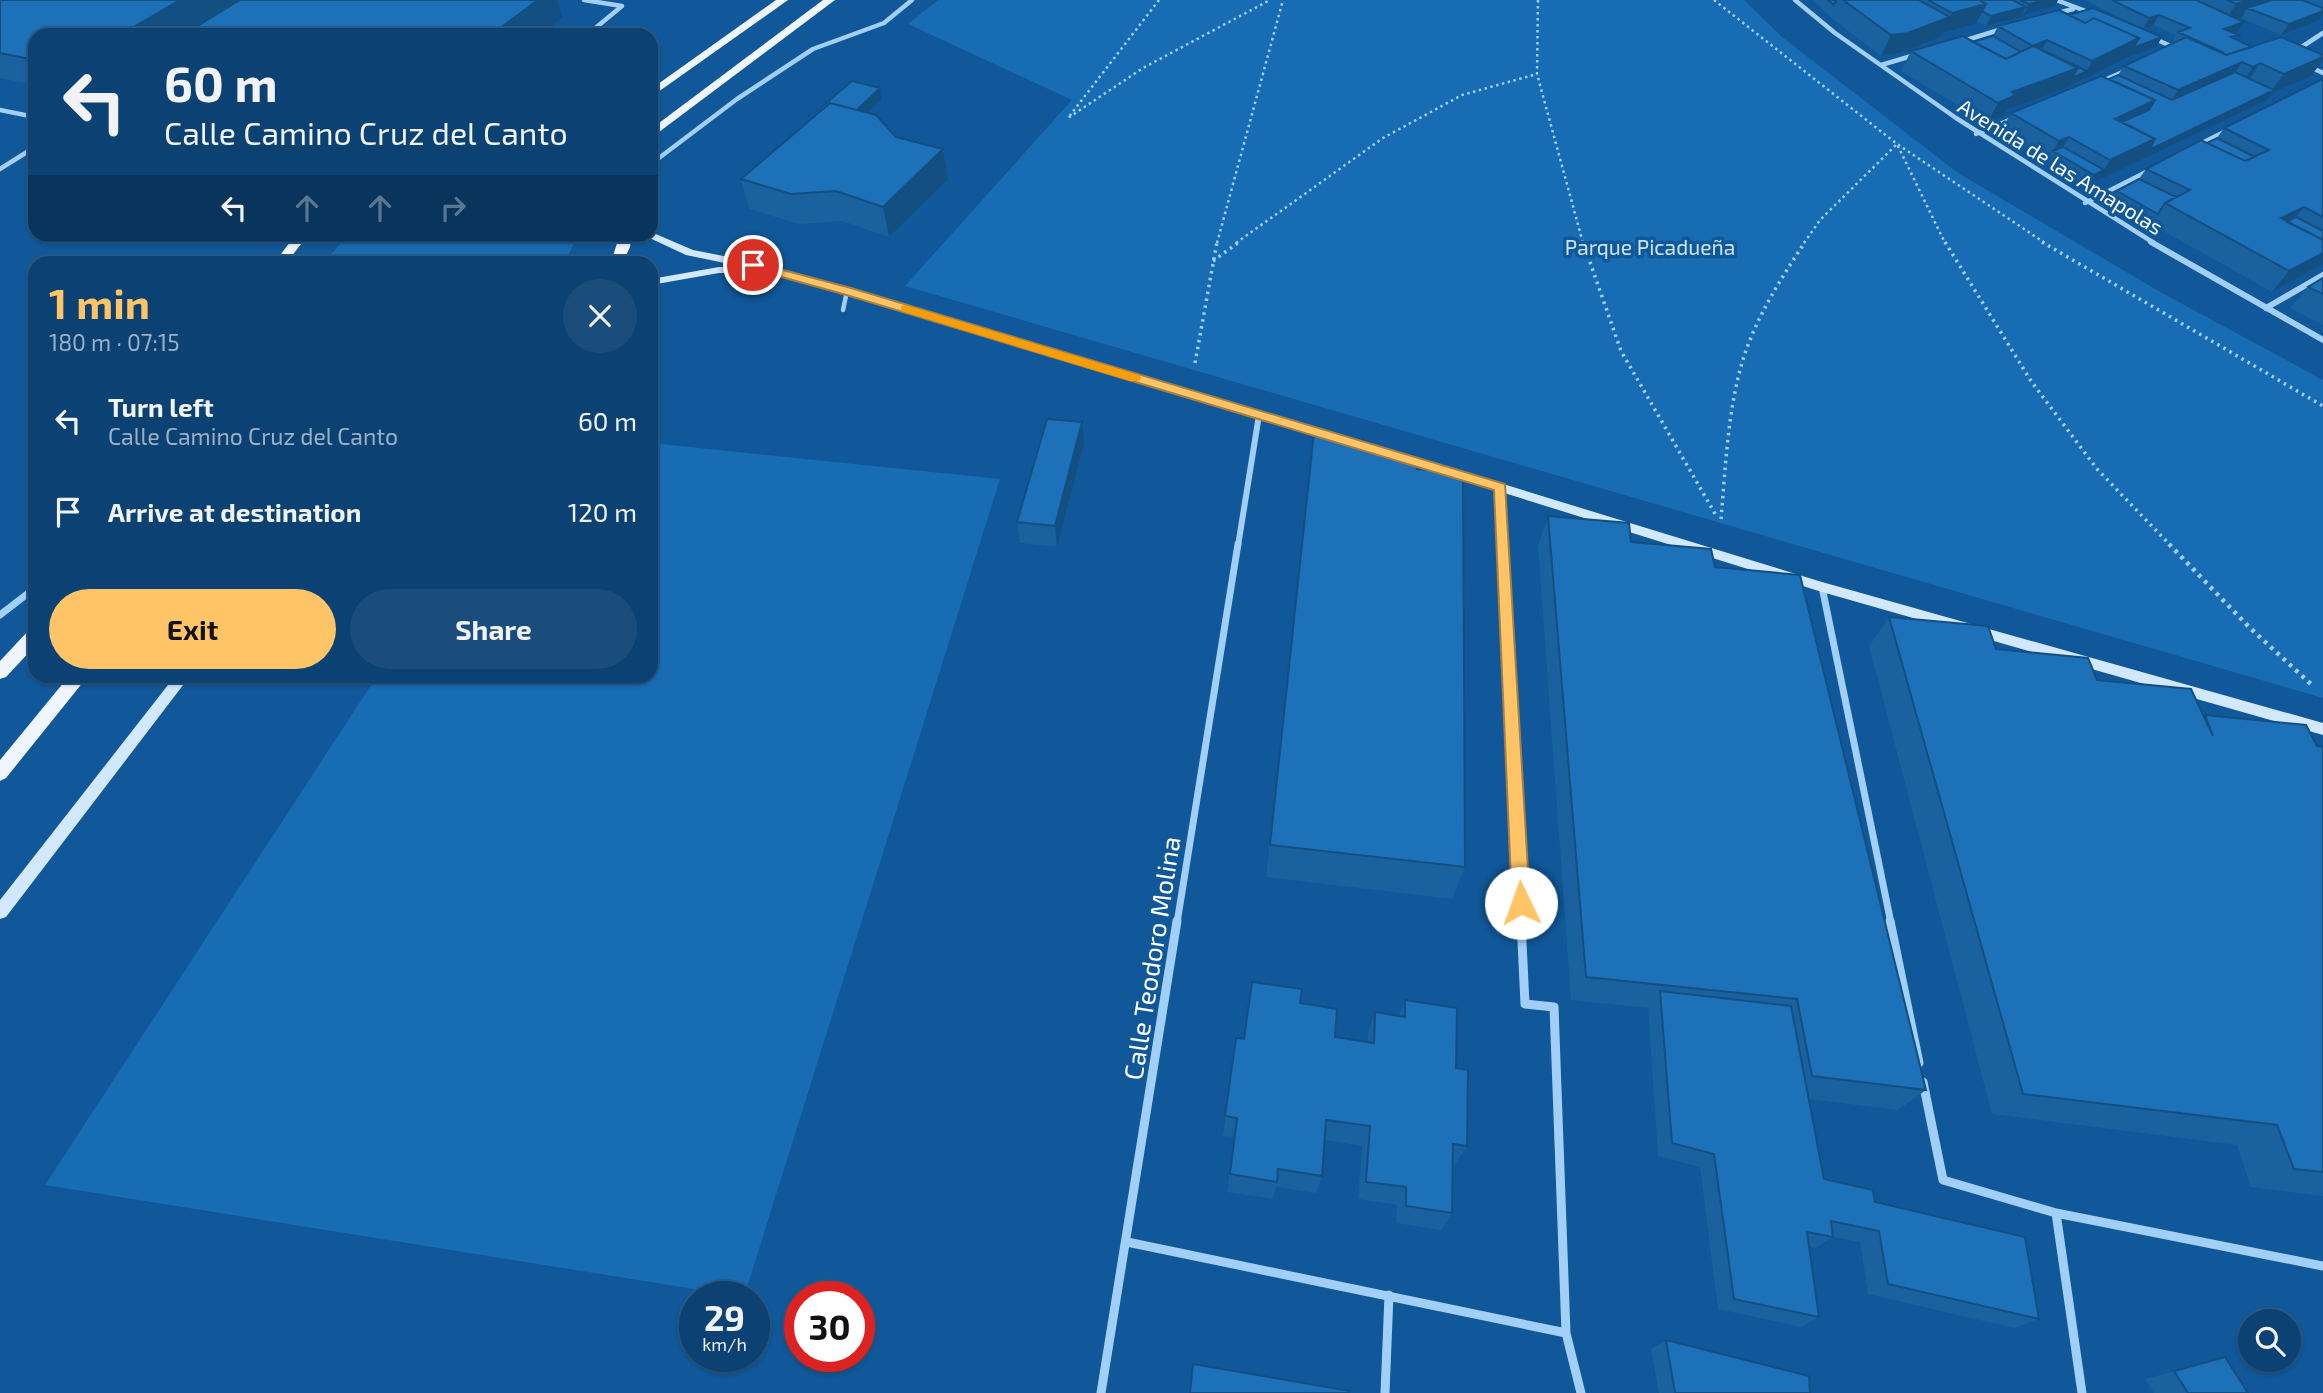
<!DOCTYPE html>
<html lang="en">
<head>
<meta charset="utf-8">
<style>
	body { margin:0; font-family:"Exo 2",sans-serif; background:#1a4d7b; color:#f1f3f6; height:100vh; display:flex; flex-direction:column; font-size:26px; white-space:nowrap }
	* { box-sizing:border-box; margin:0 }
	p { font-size:23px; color:#9ab0c4 }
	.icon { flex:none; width:38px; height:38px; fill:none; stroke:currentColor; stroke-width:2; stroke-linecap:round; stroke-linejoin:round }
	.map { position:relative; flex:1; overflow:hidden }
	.drawer { position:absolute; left:28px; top:256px; width:630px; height:427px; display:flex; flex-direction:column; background:#0c4273; border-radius:21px; box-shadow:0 2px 5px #0004,0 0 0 2px #2c5b85 }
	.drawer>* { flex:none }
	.top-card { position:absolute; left:28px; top:28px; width:630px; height:214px; border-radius:21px; box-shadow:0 2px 5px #0004,0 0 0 2px #2c5b85; background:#0c4273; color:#f1f3f6; overflow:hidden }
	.tools { position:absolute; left:2238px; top:1309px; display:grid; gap:14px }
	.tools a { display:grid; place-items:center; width:63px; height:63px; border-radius:50%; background:#0c4273; box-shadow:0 2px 5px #0004,0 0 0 2px #2c5b85; font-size:35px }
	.speed { position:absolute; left:679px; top:1281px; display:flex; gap:14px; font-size:35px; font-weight:700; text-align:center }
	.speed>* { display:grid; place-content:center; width:91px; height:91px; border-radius:50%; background:#0c4273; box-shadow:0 2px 5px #0004,0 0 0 2px #2c5b85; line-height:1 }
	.speed small { font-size:18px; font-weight:400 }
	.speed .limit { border:10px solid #d22; background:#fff; color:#111 }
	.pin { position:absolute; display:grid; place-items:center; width:60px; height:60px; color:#fff; margin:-30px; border:4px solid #fff; border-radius:50%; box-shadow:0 2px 7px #0007 }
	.me { position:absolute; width:77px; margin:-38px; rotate:357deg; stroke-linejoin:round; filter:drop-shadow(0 0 5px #0008) }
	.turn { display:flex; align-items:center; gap:24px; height:147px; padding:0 21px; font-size:32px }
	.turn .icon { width:91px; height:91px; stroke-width:2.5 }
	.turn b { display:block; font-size:49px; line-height:60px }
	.lanes { display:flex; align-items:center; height:66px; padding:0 21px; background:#0003; justify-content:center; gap:35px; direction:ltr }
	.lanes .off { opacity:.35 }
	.round { display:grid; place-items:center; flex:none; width:74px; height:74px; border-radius:37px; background:#1a4d7b }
	.head { display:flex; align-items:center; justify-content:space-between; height:119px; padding:0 21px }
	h1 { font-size:42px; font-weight:700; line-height:52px; color:#ffc465 }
	.action { display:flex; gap:14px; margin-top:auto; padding:14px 21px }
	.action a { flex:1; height:80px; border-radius:42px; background:#ffc465; color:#111; font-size:28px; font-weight:700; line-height:80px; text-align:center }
	.action a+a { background:#1a4d7b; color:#f1f3f6 }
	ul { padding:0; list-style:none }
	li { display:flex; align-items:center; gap:21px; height:91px; padding:0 21px }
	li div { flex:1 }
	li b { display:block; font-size:26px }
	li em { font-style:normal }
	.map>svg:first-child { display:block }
</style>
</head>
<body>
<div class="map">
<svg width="2323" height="1393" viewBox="0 0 2323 1393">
	<rect width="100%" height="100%" fill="#105899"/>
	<path fill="#176cb4" d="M938,0h806l38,37 176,136 204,120 161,87v318l-1418,-412 167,-186 -164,-76z
		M578,235l-13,27h-236l2,-8 17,-19z
		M651,443l349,36 -256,818 -699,-112 332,-509h274z"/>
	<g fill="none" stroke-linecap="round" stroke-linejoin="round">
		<path stroke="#a1cff5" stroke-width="2.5" stroke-dasharray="2.5 3.5" stroke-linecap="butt" d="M1159,0l-91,118 75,-50 127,-68
			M1538,0l-1,74 46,169
			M1714,0l183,144 148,99
			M1217,243l66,-243
			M1236,243l147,-105 79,-43 75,-21
			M1804,243l16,-23 77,-76 48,99"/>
		<path stroke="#a1cff5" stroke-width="3.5" stroke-dasharray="2.5 4.5" stroke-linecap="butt" d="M1583,242l38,109 96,166
			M1945,242l86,139 66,88 74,77
			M2042,242l281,164
			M1213,261l26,-19
			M1195,363l22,-121
			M1721,519c5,-56 7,-121 27,-174 14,-37 36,-71 57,-103"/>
		<path stroke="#a1cff5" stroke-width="4.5" stroke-dasharray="3.5 5" stroke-linecap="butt" d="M2169,544l80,83 64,59"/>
		<path stroke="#a1cff5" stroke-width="4.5" d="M843,310l4,-19"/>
		<path stroke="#a1cff5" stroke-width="4.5" d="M584,0l38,6 -35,29
			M1795,0l40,33 121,85 198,125
			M2056,0l35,13
			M2054,14l19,-5
			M2151,37l24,11
			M1960,42l42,-13
			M2297,50l26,-17
			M1881,65l34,-10
			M2308,66l15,7
			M2100,82l27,-12
			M0,110l35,7
			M1976,134l38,-16
			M2198,145l30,-15
			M651,164l86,-65 76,-50 71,-26 28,-23
			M0,169l35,-22
			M2085,203l65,-33"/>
		<path stroke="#a1cff5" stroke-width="6" d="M2151,242l172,98
			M2266,308l57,-33
			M1500,487l3,59
			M1238,546l21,-131"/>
		<path stroke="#a1cff5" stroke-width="7" d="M1503,544l18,379
			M1822,587l69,336
			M0,615l35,-27
			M1177,923l61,-379"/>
		<path stroke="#a1cff5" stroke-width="9" d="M1521,921l4,83 29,3 12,326 15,60
			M1890,921l29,142
			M1923,1082l20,98 113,33 267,53
			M2056,1213l26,180
			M1127,1242l439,91
			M1101,1393l76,-472
			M1385,1393l4,-98"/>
		<path fill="#d1e8fd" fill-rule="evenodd" d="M651,232l42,18 41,8 99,26 506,151 2,3 -6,4 -4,-1 -506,-153 -75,-20v4l-4,1h-27l-68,12v-6l68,-12h25l-58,-12 -45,-21h10z
			M1402,453l420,129 501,141v12l-501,-143 -424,-132 -2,-3 2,-3z
			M175,676h15l-184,241 -6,2v-19z"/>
		<path fill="#eff6ff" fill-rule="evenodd" d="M776,0h12l-137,97v-8z
			M823,0h12l-184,138v-9z
			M296,234h13l-22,28h-12z
			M620,234h12l-2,13 -7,15h-12z
			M35,629v17l-29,31 -6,2v-18l29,-31z
			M69,676h19l-82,102 -6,3v-21z"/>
	</g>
	<path fill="#19619f" d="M0,0l563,17 -528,18v50l-35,-7z
		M1813,0h245l-3,6 -33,8 -1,3 -35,9 -9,-4 -1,2 -34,9 -1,4 -42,16 -18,3 -52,-40z
		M2085,0h238v14l-4,6 -38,15 -40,-17 -3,1 6,3 -7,10 -2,1 1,6 16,8 71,8v5l-13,17 -38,16 -5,7 -180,86 -87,-53 11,-20 98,-34 9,-4 6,-9 50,-23 -2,-1 4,-7 -23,-10 -10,4 19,8 -6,10 -30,11 -60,30 -59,22 -2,5 -18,8 -86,-52 10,-20 62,-9 20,-6 5,-10 71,-11 71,13z
		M2323,79v185l-51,28 -162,-91 7,-10 22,-12 7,-10 71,-31 7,-10z
		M882,99l-15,13 29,25 47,12 5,30 -59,58 -47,-16 -43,3 -50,-15 -8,-30 76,-65v-3z
		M2323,278v47l-33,-17 18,-21z
		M1314,432l103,37 48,398 -13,32 -186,-22z
		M1084,444l-27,103 -37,-4 -3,-21z
		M1548,516l167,51 211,523 -28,20 -89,-11 15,80 51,23 164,117 -25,9 -146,-34 -8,-52 -27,-5 -18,11 -5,-1 9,70 -18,10 -83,-18 -18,-142 -42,-11 -10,-148 -77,-8 -33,-454z
		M1889,617l208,63 107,36 1,-1 112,31 6,1v449l-72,-9 -14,-42 -245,-31 -123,-468z
		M1405,1000l51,68 11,78 -12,19h-2l-1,48 -11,17 -45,-7 1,-18 -39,-6 4,-53 -37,-6 -3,36 -6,17 -40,-6 -3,12 -46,-7 7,-55 -11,-1 13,-98 8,1 91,-2 33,5v-8l7,-22 24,4z
		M1666,1340l144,53h-151l-8,-44z
		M2194,1366l54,27h-94l-9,-14z"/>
	<path fill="#144f82" d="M180,0h63l-57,35h-66z
		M538,0h19l6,17 -23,18h-49z
		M2044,0h14l-3,6 -32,9 6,-11z
		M2249,0h36l-38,8 -6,10 -18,6 13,-20z
		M1986,4l-10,20 -34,9 10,-20z
		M2026,7l-5,10 -35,9 5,-10z
		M2323,11v3l-4,6 -38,15 8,-11z
		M2159,15l-6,10 -10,4 6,-11z
		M1950,17l-9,20 -42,16 -18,3 10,-21z
		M2244,22l-7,10 -20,7 7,-10z
		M2162,37l-6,10 -30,11 -60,30 -59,22 -2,5 -18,8 11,-20 14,-11 66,-24 9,3 5,-10 47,-23z
		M2047,40l-11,20 -3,-14z
		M2323,57v3l-13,17 -38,16 -5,7 -170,81 13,-21 45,-21 116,-48 13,-17z
		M2242,62l-14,21 -63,28 13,-21z
		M2260,63l-14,21 -7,4 14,-21z
		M880,88l2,11 -33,30 -3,-10z
		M2155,100l-13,21 -26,12 -1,-14z
		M2069,137l-10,17 -6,-3 6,-10z
		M943,149l5,30 -59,58 -6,-30z
		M2104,170l-7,11 -10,5 7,-11z
		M2304,207l-17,21 -6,-10z
		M2323,253v11l-51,28 17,-21z
		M1082,422l2,22 -27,103 -2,-21z"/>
	<path fill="#1d71b9" stroke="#144f82" stroke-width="2" d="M0,0h180l-60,35h-85v25l-35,-7z
		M240,0h298l-47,35h-308z
		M1828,0h8l-2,5z
		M1843,0h76l31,17 -42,16 -17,2z
		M1928,0h51l7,4 -34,9z
		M1979,0h34l13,7 -35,9 -9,-5 4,-7z
		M2020,0h24l-15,4z
		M2112,0h84l48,22 -20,7 15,6 -8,2 21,10 -26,8 -3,-2h1l-46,-21 12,-4 -31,-13 -10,3z
		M2227,0h22l-13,4z
		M2272,0h30l21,8v3l-34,13 -42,-16z
		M2093,8l69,29 -29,11 6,-10 -45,-20 -9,5 -16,-8z
		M2059,10l26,13 9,-5 45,20 -47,23 -45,-21 -14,6 45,22 -66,24 4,3 -18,8 -87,-52 52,-15 43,23 27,-13 -35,-20z
		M1993,36l28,16 -15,7 -33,-17z
		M2186,37l40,18 55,-18 42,18v2l-39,17 -24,-11 -7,4 -11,-5 -64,28 -54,-24z
		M2041,50h1l45,21 -15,7 6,-10z
		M2235,72l39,18 -125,60 6,-11 -33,-17 27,-12 6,-10 -46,-21 9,-4 54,25z
		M2101,76l54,24 -40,19 40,20 -45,21 -41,-23 -10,4 -48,-28z
		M2323,79v138l-19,-10 -23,11 42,22v13l-34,18 -124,-68 25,-13 -44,-21 55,-29 44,21 24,-11 -45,-22z
		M852,81l28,7 -23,22 -27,-7 -11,9 -2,-1z
		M830,103l46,12 20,22 47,12 -60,58 -47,-16 -45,3 -50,-15z
		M2217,138l38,19 -10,4 -38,-18z
		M2063,147l41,23 -10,5 -41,-24z
		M2139,179l37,18 -11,6 -7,11 -41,-23z
		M2296,217l27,14v9l-36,-18z
		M2323,278v16l-15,-7z
		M1047,419l35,3 -27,104 -38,-4z
		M1314,432l47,8 57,20 -1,9 46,4 2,394 -195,-22z
		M1548,516l81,7 2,19 80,7 4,18 85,8 126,515 -114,-14 -15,-77 -211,-22z
		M1889,617l99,9 8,23 92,9 9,22 94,9 22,47 -8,-21 101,10 11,21 6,1v425l-29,-3 -17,-44 -254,-31z
		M1252,982l50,7 -2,14 37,6 -2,28 39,6 1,-31 30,5v-17l52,8 -1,60 12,2 -1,76 -14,-2 -1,69 -46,-7v-19l-40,-5 4,-56 -44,-6 -4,56 -44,-7 -1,13 -47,-8 7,-56 -12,-2 11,-78 8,1z
		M1660,991l131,15 33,173 49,11 2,12 150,35 14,82 -151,-35 -9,-53 -48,-10 2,16 -26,-5 12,85 -85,-18 -20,-145 -42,-11z
		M1666,1340l143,36 1,17h-135z
		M2225,1357l23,36h-60l-14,-22z
		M1193,1364l157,27 -1,2h-159z"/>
	<path fill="#ffc465" stroke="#a67f42" stroke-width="2" d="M753,262l98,26 654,196 25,419 -3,6 -6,2 -7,-2 -2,-6 -18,-413 -651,-196 -94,-26 -2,-3z"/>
	<path fill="#f59e0b" d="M905,305l234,70 2,3 -2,3h-9l-229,-70v-5z"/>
	<g text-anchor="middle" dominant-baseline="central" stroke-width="7" stroke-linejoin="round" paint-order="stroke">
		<g font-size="21" fill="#fff" stroke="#105899">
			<text transform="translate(2061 166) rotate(32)">Avenida de las Amapolas</text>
		</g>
		<g font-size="21" fill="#c9e6fe" stroke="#105899">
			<text x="1650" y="246">Parque Picadueña</text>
		</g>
		<g font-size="26" fill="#fff" stroke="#105899">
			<text transform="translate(1151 958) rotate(-81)">Calle Teodoro Molina</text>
		</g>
	</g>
</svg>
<div class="tools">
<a><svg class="icon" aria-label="search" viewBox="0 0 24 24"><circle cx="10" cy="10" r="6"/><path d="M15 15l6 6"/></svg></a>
</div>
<div class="speed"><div>29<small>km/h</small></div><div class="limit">30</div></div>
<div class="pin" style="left:753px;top:265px;background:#d93025"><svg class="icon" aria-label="arrive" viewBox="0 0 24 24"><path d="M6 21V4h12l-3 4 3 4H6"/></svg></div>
<svg class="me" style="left:1521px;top:903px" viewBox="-20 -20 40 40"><circle r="19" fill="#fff"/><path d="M0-13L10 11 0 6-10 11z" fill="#ffc465"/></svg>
<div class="top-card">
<div class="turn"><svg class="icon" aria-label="left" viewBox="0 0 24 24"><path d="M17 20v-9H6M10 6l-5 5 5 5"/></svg><div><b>60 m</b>Calle Camino Cruz del Canto</div></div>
<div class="lanes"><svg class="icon" aria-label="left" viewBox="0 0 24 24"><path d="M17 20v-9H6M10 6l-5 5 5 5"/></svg><svg class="icon off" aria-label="ahead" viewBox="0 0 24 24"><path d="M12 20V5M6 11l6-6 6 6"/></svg><svg class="icon off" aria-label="ahead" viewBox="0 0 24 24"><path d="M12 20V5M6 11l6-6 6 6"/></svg><svg class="icon off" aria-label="right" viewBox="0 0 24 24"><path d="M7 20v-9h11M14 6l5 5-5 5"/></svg></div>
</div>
<section class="drawer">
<div class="head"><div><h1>1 min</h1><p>180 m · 07:15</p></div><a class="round"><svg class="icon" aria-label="close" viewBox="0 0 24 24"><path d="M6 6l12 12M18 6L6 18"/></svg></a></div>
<ul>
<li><svg class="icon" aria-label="left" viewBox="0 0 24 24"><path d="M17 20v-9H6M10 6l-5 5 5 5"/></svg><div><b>Turn left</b><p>Calle Camino Cruz del Canto</p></div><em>60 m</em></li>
<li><svg class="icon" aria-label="arrive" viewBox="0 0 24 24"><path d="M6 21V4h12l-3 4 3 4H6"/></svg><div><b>Arrive at destination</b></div><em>120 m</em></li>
</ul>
<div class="action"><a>Exit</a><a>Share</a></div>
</section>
</div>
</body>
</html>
